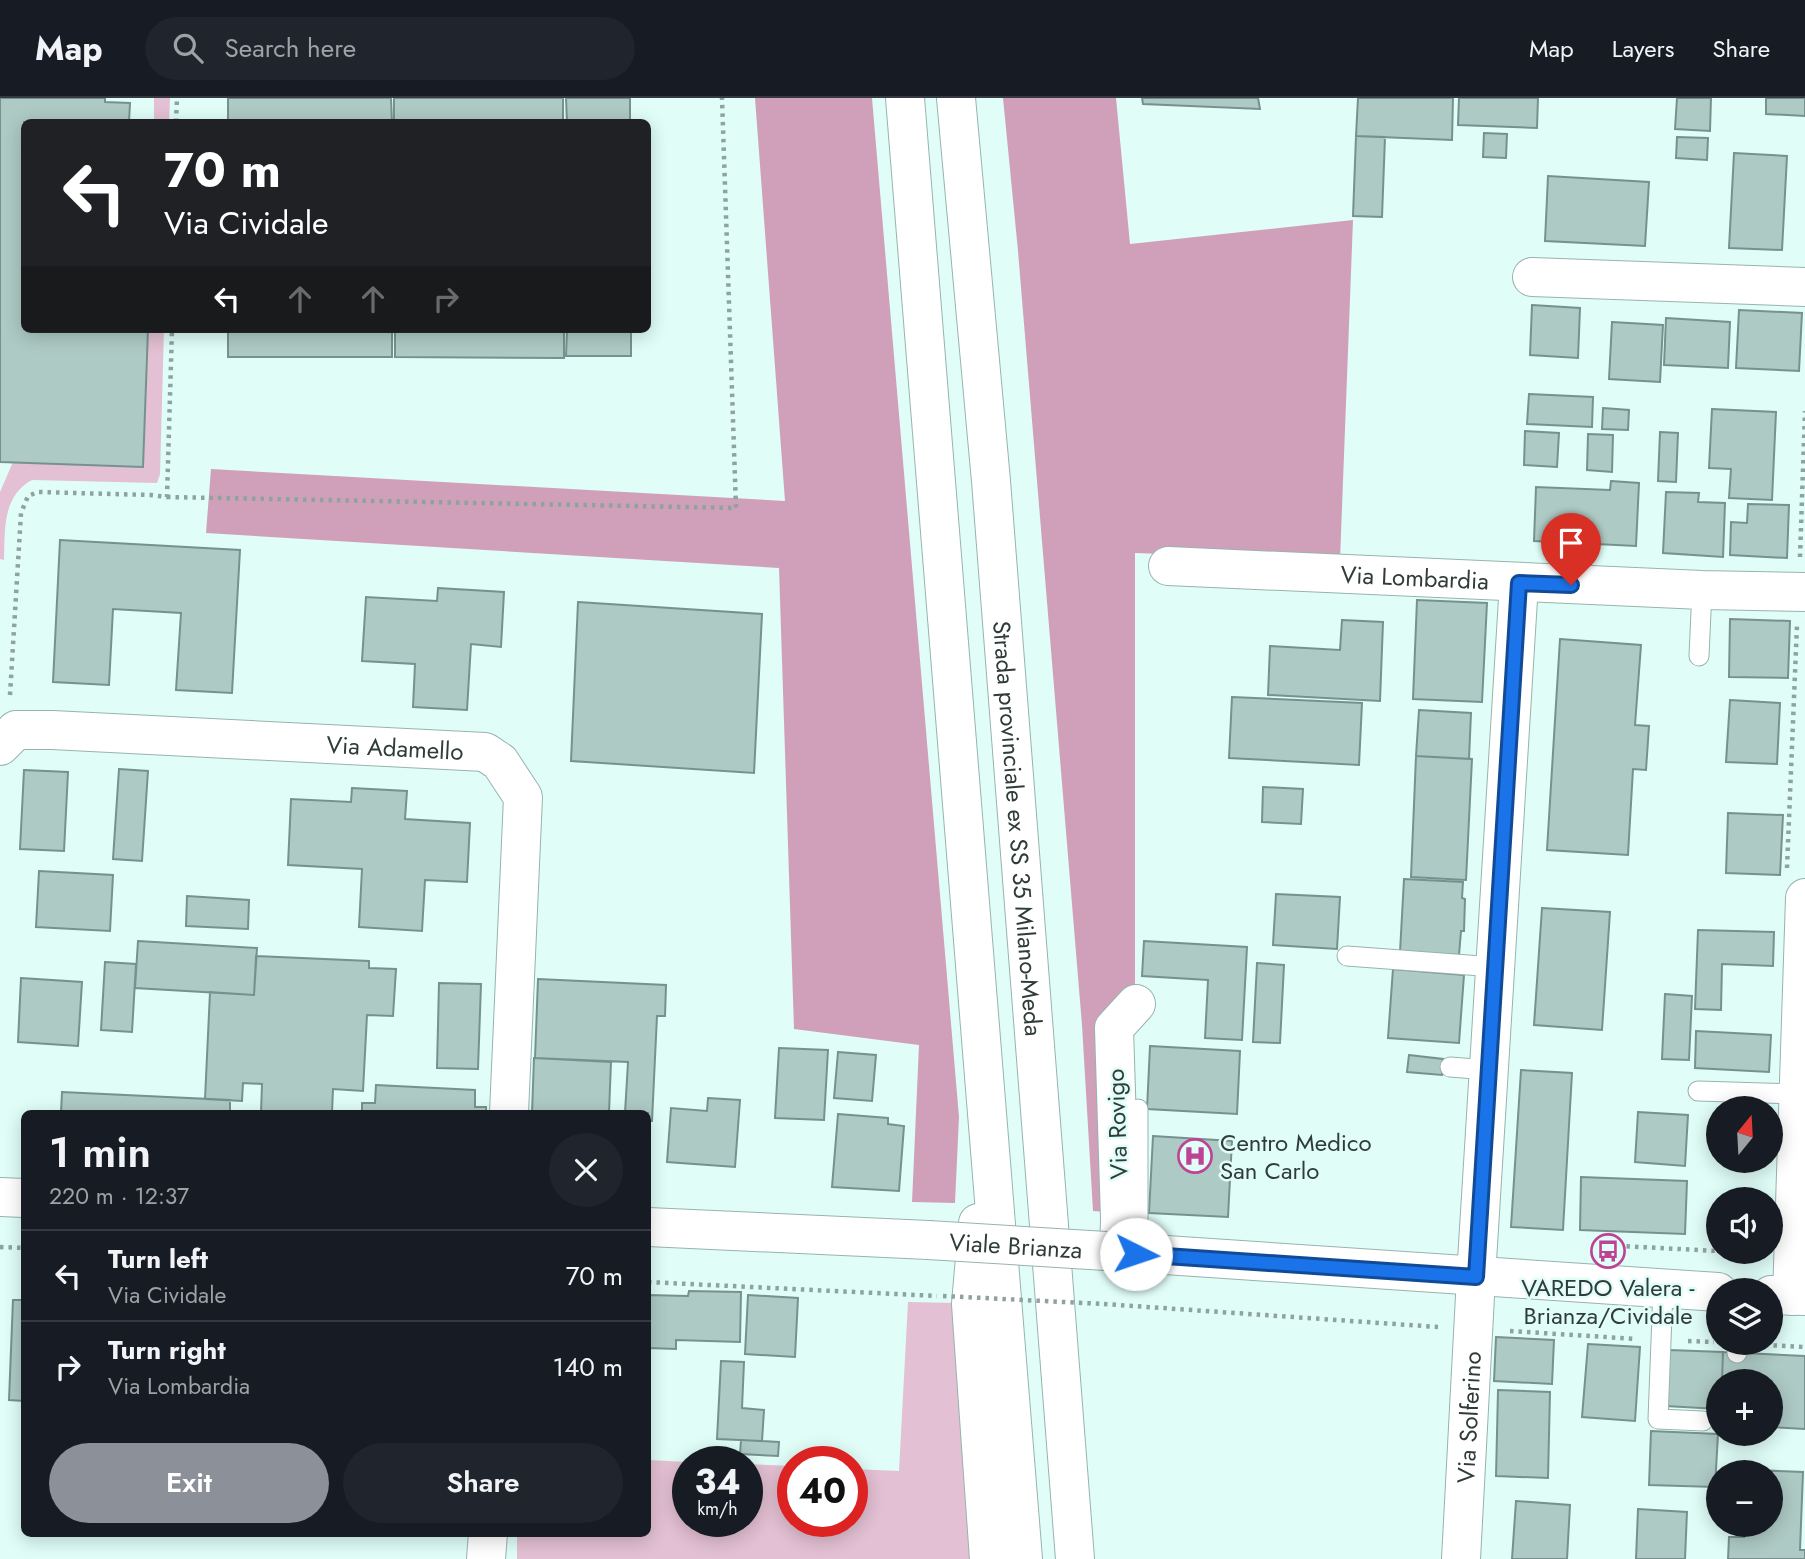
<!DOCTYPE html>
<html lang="en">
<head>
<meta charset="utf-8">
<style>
	body { margin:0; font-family:Jost,sans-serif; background:#20242c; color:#f1f3f6; height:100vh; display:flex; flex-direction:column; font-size:26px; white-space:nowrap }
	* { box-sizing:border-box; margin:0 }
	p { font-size:23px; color:#9ea1a6 }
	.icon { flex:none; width:38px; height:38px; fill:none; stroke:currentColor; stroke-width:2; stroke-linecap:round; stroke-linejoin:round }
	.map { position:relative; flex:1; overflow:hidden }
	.panel { position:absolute; left:21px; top:1012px; width:630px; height:427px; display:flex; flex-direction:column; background:#171b24; border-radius:10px; box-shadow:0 4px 18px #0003 }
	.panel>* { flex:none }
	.guide { position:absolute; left:21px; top:21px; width:630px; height:214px; border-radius:10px; box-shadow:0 4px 18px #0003; background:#202124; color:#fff; overflow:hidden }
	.needle { width:46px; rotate:18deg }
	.fabs { position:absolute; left:1706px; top:998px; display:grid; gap:14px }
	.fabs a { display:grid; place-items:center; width:77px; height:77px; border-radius:50%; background:#171b24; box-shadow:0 4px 18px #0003; font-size:35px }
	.speed { position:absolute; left:672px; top:1348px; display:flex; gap:14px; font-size:35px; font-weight:700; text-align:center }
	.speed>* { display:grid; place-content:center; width:91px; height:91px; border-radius:50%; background:#171b24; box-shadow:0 4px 18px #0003; line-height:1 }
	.speed small { font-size:18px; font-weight:400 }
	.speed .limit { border:10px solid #d22; background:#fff; color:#111 }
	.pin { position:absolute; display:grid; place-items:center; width:60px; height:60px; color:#fff; margin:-72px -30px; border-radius:50% 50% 50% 0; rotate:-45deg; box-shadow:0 0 7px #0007 }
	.pin .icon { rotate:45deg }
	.me { position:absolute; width:77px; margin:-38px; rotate:94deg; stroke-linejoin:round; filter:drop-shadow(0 0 5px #0008) }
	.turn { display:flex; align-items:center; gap:24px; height:147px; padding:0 28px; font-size:32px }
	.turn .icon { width:91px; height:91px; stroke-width:2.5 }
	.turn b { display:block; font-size:49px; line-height:60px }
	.lanes { display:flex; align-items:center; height:66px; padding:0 28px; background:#0003; justify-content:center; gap:35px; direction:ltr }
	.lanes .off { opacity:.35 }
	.round { display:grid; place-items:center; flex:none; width:74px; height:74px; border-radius:37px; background:#20242c }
	.head { display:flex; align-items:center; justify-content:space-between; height:119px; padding:0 28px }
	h1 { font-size:42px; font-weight:600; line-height:52px }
	.primary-button { display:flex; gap:14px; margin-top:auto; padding:14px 28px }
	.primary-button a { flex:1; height:80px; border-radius:42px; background:#8c9099; color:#fff; font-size:28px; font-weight:600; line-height:80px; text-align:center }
	.primary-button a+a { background:#20242c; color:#f1f3f6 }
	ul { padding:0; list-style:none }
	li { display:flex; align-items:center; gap:21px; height:91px; padding:0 28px; border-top:2px solid #363941 }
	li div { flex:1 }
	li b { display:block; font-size:26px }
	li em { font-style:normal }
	header { display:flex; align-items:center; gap:42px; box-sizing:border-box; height:98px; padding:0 35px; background:#171b24; border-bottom:2px solid #363941 }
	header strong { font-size:33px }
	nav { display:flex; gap:38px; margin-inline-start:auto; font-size:24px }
	.search { width:490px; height:63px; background:#20242c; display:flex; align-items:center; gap:18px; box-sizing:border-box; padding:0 24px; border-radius:38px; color:#9ea1a6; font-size:26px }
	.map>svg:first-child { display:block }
</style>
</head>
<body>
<header>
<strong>Map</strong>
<div class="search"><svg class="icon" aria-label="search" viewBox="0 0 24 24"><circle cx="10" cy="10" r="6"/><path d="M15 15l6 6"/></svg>Search here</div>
<nav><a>Map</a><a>Layers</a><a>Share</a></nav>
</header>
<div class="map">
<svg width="1805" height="1461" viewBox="0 0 1805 1461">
	<rect width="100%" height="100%" fill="#e0fdf8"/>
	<path fill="#e3c0d3" d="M154,0h16l-1,24h-15z
		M148,231h16l-4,145 -3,9 -125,-3c-30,16 -27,50 -28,80l-4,-1v-67l13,-30 130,4z
		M908,1204l50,1 12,256h-453v-26h131v-73l40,2v59h59v-57l46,2v55h59v-52l47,2z"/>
	<path fill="#d0a0bb" d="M755,0h117l87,1019 -4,86 -43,-1 7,-157 -125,-16 -15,-461 -573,-35 5,-64 574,32z
		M1003,0h113l14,146 223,-24 -13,340 -205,-7v432l-38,38 11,189 -15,-1 -11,-186 -64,-774z"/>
	<path fill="#aecac5" stroke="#77928e" stroke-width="2" d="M0,0h105v4l25,1 -1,19h-105v207h124l-5,138 -143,-5z
		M228,0h163l1,24h-164z
		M394,0h169v24h-169z
		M566,0h64v24h-63z
		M1142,0h116l2,11 -117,-5z
		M1358,0h95l-1,42 -96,-4z
		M1459,0h79l-1,30 -79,-3z
		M1677,0h34l-1,33 -35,-2z
		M1766,0h39v18l-39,-2z
		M1484,35l23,1 -1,24 -23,-1z
		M1356,38l29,1 -3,80 -29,-1z
		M1677,39l31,1 -1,22 -31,-2z
		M1734,55l53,3 -5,94 -53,-2z
		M1548,78l101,6 -4,64 -100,-5z
		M1532,207l48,3 -2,50 -48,-3z
		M1739,212l63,3 -3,58 -63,-3z
		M1666,220l64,4 -2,46 -64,-3z
		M1612,224l51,3 -3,57 -51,-3z
		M228,231h164v28h-164z
		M395,231h169v29l-169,-1z
		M567,231h64v27h-65z
		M1529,296l64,3 -1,30 -65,-3z
		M1603,310l26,2 -1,20 -26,-1z
		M1712,311l64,3 -4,88 -43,-2 2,-29 -22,-1z
		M1525,333l34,2 -2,34 -33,-2z
		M1660,334l18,1 -2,49 -18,-1z
		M1588,336l25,1 -1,37 -25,-2z
		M1611,383l28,2 -3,63 -102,-5 2,-54 74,3z
		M1666,394l33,1 -1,9 27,1 -2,54 -60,-4z
		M1748,406l41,1 -2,53 -57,-3 1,-33 16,1z
		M60,442l180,10 -8,143 -56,-3 5,-77 -68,-4 -4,76 -56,-3z
		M438,490l66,4 -3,55 -30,-3 -4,66 -54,-3 2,-43 -53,-3 4,-64 71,4z
		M1417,502l70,3 -5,99 -69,-3z
		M578,504l184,12 -8,159 -183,-12z
		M1730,521l60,2 -2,57 -59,-1z
		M1342,522l41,2 -3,79 -112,-6 2,-49 70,4z
		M1560,541l81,6 -6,80 14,1 -3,44 -13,-1 -5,86 -81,-5z
		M1232,599l130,6 -3,62 -130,-7z
		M1730,602l50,3 -3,61 -51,-2z
		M1419,612l52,3 -2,46 -53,-3z
		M1416,658l56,3 -6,121 -55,-3z
		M119,671l29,2 -6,90 -29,-2z
		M24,672l44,2 -4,79 -44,-2z
		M1263,689l40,2 -2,35 -39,-2z
		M352,690l55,3 -2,28 65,4 -3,59 -42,-2 -3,51 -63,-4 3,-58 -74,-4 3,-66 60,3z
		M1728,715l55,2 -3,60 -54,-2z
		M39,773l74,4 -3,56 -74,-4z
		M1404,781l59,3 -1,16 3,1 -1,32h-3l-2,24 -59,-3z
		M1276,796l64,3 -3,52 -64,-4z
		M187,798l62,4 -1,29 -62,-3z
		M1542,810l68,4 -8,118 -68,-5z
		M1698,832l76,2 -1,34 -51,-2 -1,46 -26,-1z
		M138,843l119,7 -3,47 -119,-7z
		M1144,843l103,6 -5,93 -37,-2 3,-58 -66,-4z
		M256,858l113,5v7l27,1 -3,47 -26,-1 -4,76 -30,-2 -1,24h-71l1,-29 -19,-1 -1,18 -37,-2 5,-107 44,3z
		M105,864l31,2 -4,68 -31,-2z
		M1257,865l27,2 -4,78 -27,-1z
		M1393,871l71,6 -5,68 -71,-5z
		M21,880l61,4 -4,64 -60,-4z
		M538,881l128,6 -1,31h-8l-5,105h-4v-8h-23l3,-51 -93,-4z
		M439,885l42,1 -3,85 -41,-1z
		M1665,896l27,2 -3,64 -27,-1z
		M1696,933l75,4 -2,37 -74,-4z
		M1150,948l90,5 -3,63 -90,-5z
		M779,950l49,2 -4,70 -49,-2z
		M838,954l38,3 -4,46 -38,-3z
		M1409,957l34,4 -1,16 -35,-3z
		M534,960l77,4 -2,51h-77z
		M1521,972l51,3 -9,157 -52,-3z
		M376,987l99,5v17h11v6h-124v-10h13z
		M62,994l168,8v13h-169z
		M708,1000l32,2 -5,67 -68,-5 4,-54 36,3z
		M1638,1014l50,3 -3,51 -50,-4z
		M838,1016l50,4v6l16,2 -5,65 -67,-4z
		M1153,1038l79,5 -4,76 -79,-4z
		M1581,1079l106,4 -2,53 -105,-4z
		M689,1193l52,1 -1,50 -64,-2v9l-28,-1v-53l40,1z
		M748,1197l50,3 -3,59 -50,-3z
		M13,1202h11v101l-15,-1z
		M1496,1239l58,3 -2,44 -58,-3z
		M1588,1246l52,3 -5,74 -53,-4z
		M1669,1252l54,2 -1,29h-4v28l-52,-3z
		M1723,1254l82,4v73l-34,-2v-46h-49z
		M721,1263l23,1 -2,46 22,2 -2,31 -45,-2z
		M1498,1292l52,2 -2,86 -52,-2z
		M1651,1333l67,3 -3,53 -66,-2z
		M741,1342l38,2 -1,14 -38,-2z
		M1758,1372l45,2 -3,78h5v9h-77l1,-22h15v-13h27v-52h-13z
		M1516,1403l54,4 -3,54h-55z
		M1638,1411l49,3 -2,47h-49z"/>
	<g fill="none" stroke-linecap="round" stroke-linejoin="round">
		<g stroke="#98b3af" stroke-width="21">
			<path id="lane" d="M1699,558l3,-66
				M1347,858l148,11
				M1450,969l39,3
				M1698,993l101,3
				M1138,1011v109
				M1663,1191l-5,130 45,2
				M1737,1255l1,-11"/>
		</g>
		<g stroke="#98b3af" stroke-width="40">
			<g id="street">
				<path d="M1532,179l273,10"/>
				<path id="s1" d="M1168,468l534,24 103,2"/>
				<path id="s2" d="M0,648l16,-16h36l433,22 15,10 23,35 -14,316"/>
				<path d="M1119,1155l1,-34 -6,-191 22,-24"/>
				<path d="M1476,1179l43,-694"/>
				<path d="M1792,1198l13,-398"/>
				<path d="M486,1461l2,-26"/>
			</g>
		</g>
		<g stroke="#98b3af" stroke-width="40">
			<g id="secondary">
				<path d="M0,1099l24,1"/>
				<path d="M648,1129l280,13"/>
				<path d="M1106,1153l612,41"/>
				<path d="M1771,1197l34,1"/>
				<path id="s3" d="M1461,1461l15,-282"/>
			</g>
		</g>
		<g stroke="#98b3af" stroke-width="40">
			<g id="highway">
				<path d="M905,0l118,1461"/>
				<path id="s4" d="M956,0l35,383 84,1078"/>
				<path d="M978,1125l-7,81 18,255"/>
			</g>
		</g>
		<path stroke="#8ea39f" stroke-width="4.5" stroke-dasharray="3.5 5" stroke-linecap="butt" d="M176,24l1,-24
			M167,399l569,11 -14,-410
			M1800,459l5,-146
			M10,597l11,-182 7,-17 10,-4 112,3 17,2 5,-168
			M1787,770l10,-243
			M1601,1147l117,6
			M0,1149l24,1
			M1725,1153l34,2
			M648,1184l289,14
			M1104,1206l334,23
			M1510,1233l127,8
			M1688,1243l26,1
			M1765,1247l40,2"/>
		<use href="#lane" stroke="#fff" stroke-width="19"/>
		<use href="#street" stroke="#fff" stroke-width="38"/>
		<use href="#secondary" stroke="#fff" stroke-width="38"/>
		<use href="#highway" stroke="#fff" stroke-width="38"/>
		<g stroke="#98b3af" stroke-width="40" stroke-linecap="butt">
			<g id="secondary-bridge">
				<path id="s5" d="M928,1142l178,11"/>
			</g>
		</g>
		<path stroke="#8ea39f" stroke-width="4.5" stroke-dasharray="3.5 5" stroke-linecap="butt" d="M943,1198l161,8"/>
		<use href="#secondary-bridge" stroke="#fff" stroke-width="38"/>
	</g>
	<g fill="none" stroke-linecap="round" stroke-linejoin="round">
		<g stroke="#114b97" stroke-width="18">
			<path id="route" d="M1136,1156l340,23 43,-694 52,2"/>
		</g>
		<use href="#route" stroke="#1a73e8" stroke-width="12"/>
	</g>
	<defs>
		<g id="hospital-ring" transform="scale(1.75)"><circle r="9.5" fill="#e0fdf8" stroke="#be4395" stroke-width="1.5"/><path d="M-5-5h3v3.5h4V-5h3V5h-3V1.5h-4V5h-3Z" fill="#be4395"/></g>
		<g id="bus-ring" transform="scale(1.75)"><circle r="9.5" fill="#e0fdf8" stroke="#be4395" stroke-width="1.5"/><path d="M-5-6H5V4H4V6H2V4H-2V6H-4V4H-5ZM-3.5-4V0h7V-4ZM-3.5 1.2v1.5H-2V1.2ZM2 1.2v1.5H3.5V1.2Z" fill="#be4395"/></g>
	</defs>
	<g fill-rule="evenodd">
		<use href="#hospital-ring" x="1195" y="1058"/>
		<use href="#bus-ring" x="1608" y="1153"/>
	</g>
	<g text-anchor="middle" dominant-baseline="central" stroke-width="5" stroke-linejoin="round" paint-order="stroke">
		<g font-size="24" fill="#303c3a" stroke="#e0fdf8">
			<text stroke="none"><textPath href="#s1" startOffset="247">Via Lombardia</textPath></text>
			<text stroke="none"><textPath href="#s2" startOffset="402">Via Adamello</textPath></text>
			<text stroke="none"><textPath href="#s4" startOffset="733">Strada provinciale ex SS 35 Milano-Meda</textPath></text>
			<text transform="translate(1117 1026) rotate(-92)">Via Rovigo</text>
			<text stroke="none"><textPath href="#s5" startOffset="88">Viale Brianza</textPath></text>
			<text stroke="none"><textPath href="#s3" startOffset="142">Via Solferino</textPath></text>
		</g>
		<g font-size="24" fill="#303c3a" stroke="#e0fdf8" text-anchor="start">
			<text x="1220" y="1044">Centro Medico<tspan x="1220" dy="28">San Carlo</tspan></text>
			<text x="1608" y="1189" text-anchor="middle">VAREDO Valera -<tspan x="1608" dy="28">Brianza/Cividale</tspan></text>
		</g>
	</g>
</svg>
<div class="fabs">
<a><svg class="needle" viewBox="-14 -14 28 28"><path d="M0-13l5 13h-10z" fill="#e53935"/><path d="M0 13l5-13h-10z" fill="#9ea1a6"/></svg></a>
<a><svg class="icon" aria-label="sound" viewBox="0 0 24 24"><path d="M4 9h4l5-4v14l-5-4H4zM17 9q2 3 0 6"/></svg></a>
<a><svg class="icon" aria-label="layers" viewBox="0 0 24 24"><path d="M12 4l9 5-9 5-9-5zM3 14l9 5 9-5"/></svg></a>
<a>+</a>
<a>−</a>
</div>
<div class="speed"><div>34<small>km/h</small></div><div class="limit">40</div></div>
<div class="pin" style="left:1571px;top:487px;background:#d93025"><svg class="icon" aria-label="arrive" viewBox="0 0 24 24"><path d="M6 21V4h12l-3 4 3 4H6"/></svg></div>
<svg class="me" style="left:1136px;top:1156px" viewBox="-20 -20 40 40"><circle r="19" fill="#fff"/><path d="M0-13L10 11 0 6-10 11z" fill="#1a73e8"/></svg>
<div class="guide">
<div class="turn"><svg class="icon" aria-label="left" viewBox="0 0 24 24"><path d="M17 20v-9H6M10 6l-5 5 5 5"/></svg><div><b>70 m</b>Via Cividale</div></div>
<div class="lanes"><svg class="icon" aria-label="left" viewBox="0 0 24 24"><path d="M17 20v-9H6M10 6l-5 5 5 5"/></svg><svg class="icon off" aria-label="ahead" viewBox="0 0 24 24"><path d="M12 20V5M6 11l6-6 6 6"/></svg><svg class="icon off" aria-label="ahead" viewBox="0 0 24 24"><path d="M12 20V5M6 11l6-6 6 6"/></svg><svg class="icon off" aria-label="right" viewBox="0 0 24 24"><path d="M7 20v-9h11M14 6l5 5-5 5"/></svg></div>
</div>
<section class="panel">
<div class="head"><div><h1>1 min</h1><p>220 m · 12:37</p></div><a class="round"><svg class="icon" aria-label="close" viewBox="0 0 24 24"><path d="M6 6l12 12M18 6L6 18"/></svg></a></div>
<ul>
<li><svg class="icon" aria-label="left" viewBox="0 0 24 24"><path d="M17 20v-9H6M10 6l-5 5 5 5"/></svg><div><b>Turn left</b><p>Via Cividale</p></div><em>70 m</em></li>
<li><svg class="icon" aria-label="right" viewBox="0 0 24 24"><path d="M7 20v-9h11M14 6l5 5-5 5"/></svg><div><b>Turn right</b><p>Via Lombardia</p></div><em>140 m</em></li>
</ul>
<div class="primary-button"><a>Exit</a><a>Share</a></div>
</section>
</div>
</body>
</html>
